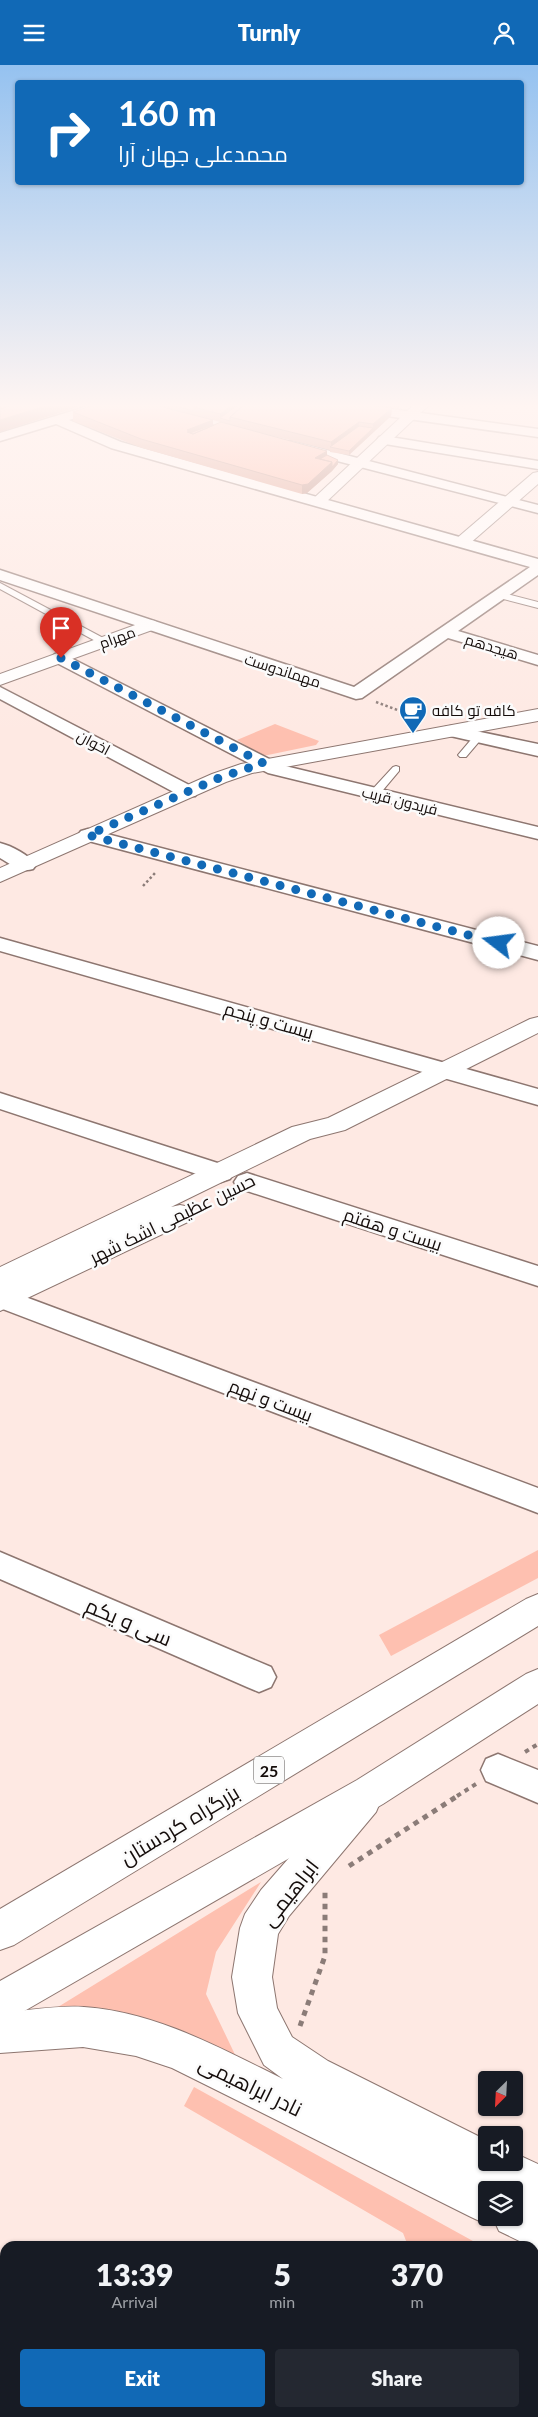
<!DOCTYPE html>
<html lang="en">
<head>
<meta charset="utf-8">
<style>
	body { margin:0; font-family:Lato,Cairo,sans-serif; background:#242831; color:#f1f3f6; height:100vh; display:flex; flex-direction:column; font-size:19px; white-space:nowrap }
	* { box-sizing:border-box; margin:0 }
	p { font-size:16px; color:#9ea1a6 }
	.icon { flex:none; width:28px; height:28px; fill:none; stroke:currentColor; stroke-width:2; stroke-linecap:round; stroke-linejoin:round }
	.map { position:relative; flex:1; overflow:hidden }
	.panel { position:absolute; left:0px; top:2176px; width:539px; height:176px; display:flex; flex-direction:column; background:#171b24; border-radius:15px 15px 0 0; box-shadow:0 1px 4px #0004 }
	.panel>* { flex:none }
	.banner { position:absolute; left:15px; top:15px; width:509px; height:105px; border-radius:5px; box-shadow:0 1px 4px #0004; background:#1169b6; color:#fff; overflow:hidden }
	.needle { width:32px; rotate:204deg }
	.controls { position:absolute; left:478px; top:2006px; display:grid; gap:10px }
	.controls a { display:grid; place-items:center; width:45px; height:45px; border-radius:5px; background:#171b24; box-shadow:0 1px 4px #0004; font-size:25px }
	.pin { position:absolute; display:grid; place-items:center; width:42px; height:42px; color:#fff; margin:-51px -21px; border-radius:50% 50% 50% 0; rotate:-45deg; box-shadow:0 0 5px #0007 }
	.pin .icon { rotate:45deg }
	.me { position:absolute; width:55px; margin:-28px; rotate:285deg; stroke-linejoin:round; filter:drop-shadow(0 0 4px #0008) }
	.turn { display:flex; align-items:center; gap:18px; height:105px; padding:0 20px; font-size:22px }
	.turn .icon { width:65px; height:65px; stroke-width:2.5 }
	.turn b { display:block; font-size:35px; line-height:42px }
	.eta { display:flex; justify-content:space-evenly; align-items:center; height:85px; text-align:center }
	.eta b { font-size:30px; font-weight:800; line-height:35px }
	.primary-button { display:flex; gap:10px; margin-top:auto; padding:10px 20px }
	.primary-button a { flex:1; height:58px; border-radius:5px; background:#1169b6; color:#fff; font-size:20px; font-weight:800; line-height:58px; text-align:center }
	.primary-button a+a { background:#242831; color:#f1f3f6 }
	header { display:flex; justify-content:space-between; align-items:center; height:65px; padding:0 20px; background:#1169b6; color:#fff; font-size:22px; font-weight:800 }
	.map>svg:first-child { display:block }
</style>
</head>
<body>
<header><svg class="icon" aria-label="menu" viewBox="0 0 24 24"><path d="M4 6h16M4 12h16M4 18h16"/></svg>Turnly<svg class="icon" aria-label="person" viewBox="0 0 24 24"><circle cx="12" cy="8" r="4"/><path d="M4 21q1-7 8-7t8 7"/></svg></header>
<div class="map">
<svg width="538" height="2352" viewBox="0 0 538 2352">
	<rect width="100%" height="100%" fill="#fee9e3"/>
	<path fill="#fec0b0" d="M275,659l44,17 -3,4 -53,11 -26,-16z
		M538,1485v28l-147,78 -12,-21z
		M261,1817l-45,70 -10,42 34,71 -195,-50z
		M194,2022l288,159h-74l-5,-13 -219,-127z"/>
	<g fill="none" stroke-linecap="round" stroke-linejoin="round">
		<g stroke="#8d7670" stroke-width="2">
			<path id="lane" d="M0,518l107,57 1,2 -7,2 -101,-55z
				M499,527l39,10v6l-42,-11 -1,-2z
				M475,670l8,2 -17,20h-6l-2,-2z
				M396,701l3,1v4l-21,25h-8v-4l23,-25z"/>
		</g>
		<g stroke="#8d7670" stroke-width="3">
			<path id="street" d="M95,339h20l-2,3 -44,13 52,22 417,117v16l-80,56 80,24v10l-90,-27 -86,60 -6,1 -356,-119v-10l354,117 176,-120 -419,-119 -55,-24 -56,17v-8z
				M322,339h33l183,25v8l-209,-29z
				M384,371l154,25v8l-159,-26 -2,-3 2,-3z
				M292,376l246,64v8l-251,-65 -2,-3 2,-3z
				M61,588l220,112 257,62v12l-270,-66 -213,-111 -3,-4 3,-4z
				M0,622l195,101 3,4 -3,4h-14l-181,-97z
				M452,661l86,18v12l-92,-21 -3,-4 3,-4z
				M88,764l450,117v14l-457,-121 -3,-4 3,-4z
				M0,778c12,3 29,12 36,22l-3,4c-13,4 -22,-5 -33,-11z
				M0,873l538,151v16l-538,-154z
				M0,1028l230,74 4,6 -4,6 -9,3 -221,-73z
				M247,1108l291,93v20l-300,-98 -4,-6 4,-6z
				M4,1224l534,199v25l-538,-205v-18z
				M0,1487l271,115 5,10 -5,10 -12,5 -12,-5 -247,-108z
				M498,1689l40,16v33l-52,-22 -5,-11 5,-11z"/>
		</g>
		<g stroke="#8d7670" stroke-width="2">
			<path id="secondary" d="M415,339h15l-106,100h-10l-3,-3 3,-3z
				M538,407v12l-70,61h-12l-2,-3 2,-3 77,-66z
				M149,555l6,1 3,4 -3,4 -155,56v-11z
				M538,644v12l-286,52 -26,9 -226,100v-14l212,-94 29,-10z
				M538,952v16l-193,97 -35,9 -139,68 9,-2 10,2 4,7 -4,7 -190,90v-44l292,-140 36,-9 202,-99z
				M363,1718l13,5 5,12 -5,12 -87,104 -11,18 -6,43 5,31 15,29 36,24 158,79v23h28v-10l24,11v86l-39,-19 -5,-11 -8,4 -15,-7 -299,-149 -36,-12 -53,-9 -83,6v-40c27,-2 57,-8 84,-6 72,5 136,41 199,72l-19,-14 -26,-52 -6,-36 8,-49 5,-14 16,-24 89,-102zM486,2125h28v27h-28z"/>
		</g>
		<g stroke="#8d7670" stroke-width="2">
			<path id="highway" d="M538,1529v32l-524,319 -14,5v-41l526,-310z
				M538,1604v35l-155,100 -369,213 -14,6v-42l357,-201 169,-106z"/>
		</g>
		<path stroke="#8b7c78" stroke-width="2.5" stroke-dasharray="2.5 2.5" stroke-linecap="butt" d="M376,637l43,16
			M143,821l13,-14"/>
		<path stroke="#8b7c78" stroke-width="4" stroke-dasharray="4.5 4.5" stroke-linecap="butt" d="M525,1687l13,-8
			M457,1731l19,-12"/>
		<path stroke="#8b7c78" stroke-width="5" stroke-dasharray="5.5 5.5" stroke-linecap="butt" d="M349,1801l110,-71
			M300,1961l25,-70v-64"/>
		<use href="#lane" fill="#fff" fill-rule="evenodd"/>
		<use href="#street" fill="#fff" fill-rule="evenodd"/>
		<use href="#secondary" fill="#fff" fill-rule="evenodd"/>
		<use href="#highway" fill="#fff" fill-rule="evenodd"/>
	</g>
	<path fill="#da9482" fill-rule="evenodd" d="M152,339h251l-6,5 -5,-1 -1,8 -42,39 -19,-3v-2l-93,-23 90,28 11,9 -6,7 -25,22 -5,1 -160,-46 -69,-27v-9zM213,355l7,2 5,1 -11,2h-1z"/>
	<path fill="#b1786a" d="M52,339h26v3l-78,25v-12z
		M234,339h4v5l-18,9v4v-8z
		M397,339h6l-6,5z
		M392,343l-1,8 -42,39v-4l24,-23v-4z
		M213,355v8l-22,9 -4,-7z
		M359,357l-1,8 -27,17v-5z
		M327,386v9l-7,3 -5,-5z
		M338,395v4l-6,7v-4z
		M332,397v9l-25,22 -5,1v-9z"/>
	<path fill="#fdac97" stroke="#b1786a" d="M0,339h15l-15,5z
		M15,339h37l-52,16v-11z
		M96,339h55l62,16 -26,10 2,1 -2,1 6,2 28,-12 106,29 -12,7 17,4 -24,22 -6,1 -161,-46 -68,-27z
		M180,339h20l-6,3v4l-18,-5z
		M200,339h34l-14,10 -26,-7z
		M245,339h119l28,4 -19,16 -14,-2 -28,20 -101,-25z
		M238,340l5,1 -13,11v4l-10,-3z
		M212,360h2l-21,9 -3,-1z
		M359,361l14,2 -24,23 -19,-4z
		M327,390l11,5 -6,7v-5l-12,-3z"/>
	<linearGradient id="sky" x2="0" y2="1"><stop stop-color="#95c2f0"/><stop offset="0.51" stop-color="#fff5f2"/><stop offset="1" stop-color="#fff5f2" stop-opacity="0"/></linearGradient>
	<rect width="538" height="668" fill="url(#sky)"/>
	<g fill="none" stroke-linecap="round" stroke-linejoin="round">
		<path stroke="#1169b6" stroke-width="9" stroke-dasharray="0 16.2" d="M61,593l202,105 -44,15 -131,57 411,108"/>
	</g>
	<defs>
		<g id="cafe-pin" transform="scale(1.4375)"><path d="M0 17L-7.5 6A9.5 9.5 0 1 1 7.5 6Z" fill="#1169b6" stroke="#fbfbfb"/><path d="M-5.5-4.5H6V0H3Q3 3.5 0 3.5H-2.5Q-5.5 3.5-5.5 0ZM3-3.2v2h1.7v-2ZM-6 4.5H4V6H-6Z" fill="#fff"/></g>
	</defs>
	<g fill-rule="evenodd">
		<use href="#cafe-pin" x="413" y="645"/>
	</g>
	<g text-anchor="middle" dominant-baseline="central" stroke-width="5" stroke-linejoin="round" paint-order="stroke">
		<g font-size="15" fill="#140c0a" stroke="#fbfbfb">
			<text transform="translate(117 572) rotate(-20)">مهرام</text>
			<text transform="translate(492 581) rotate(17)">هیجدهم</text>
			<text transform="translate(283 605) rotate(18)">مهماندوست</text>
			<text transform="translate(94 677) rotate(28)">اخوان</text>
			<text transform="translate(400 735) rotate(14)">فریدون قریب</text>
		</g>
		<g font-size="15" fill="#140c0a" stroke="#fbfbfb" text-anchor="start">
			<text x="432" y="645">کافه تو کافه</text>
		</g>
		<rect fill="#fbfbfb" stroke="#595452" stroke-width="1" x="254" y="1691.5" width="30" height="27" rx="4"/>
		<g font-size="16" font-weight="bold" fill="#140c0a">
			<text x="269" y="1705">25</text>
		</g>
		<g font-size="18" fill="#140c0a" stroke="#fbfbfb">
			<text transform="translate(269 955) rotate(16)">بیست و پنجم</text>
			<text transform="translate(172 1153) rotate(-26)">حسین عظیمی اشک شهر</text>
			<text transform="translate(393 1164) rotate(18)">بیست و هفتم</text>
			<text transform="translate(271 1335) rotate(21)">بیست و نهم</text>
		</g>
		<g font-size="21" fill="#140c0a" stroke="#fbfbfb">
			<text transform="translate(129 1556) rotate(23)">سی و یکم</text>
			<text transform="translate(179 1759) rotate(-31)">بزرگراه کردستان</text>
			<text transform="translate(289 1827) rotate(-52)">ابراهیمی</text>
			<text transform="translate(251 2020) rotate(26)">نادر ابراهیمی</text>
		</g>
	</g>
</svg>
<div class="controls">
<a><svg class="needle" viewBox="-14 -14 28 28"><path d="M0-13l5 13h-10z" fill="#e53935"/><path d="M0 13l5-13h-10z" fill="#9ea1a6"/></svg></a>
<a><svg class="icon" aria-label="sound" viewBox="0 0 24 24"><path d="M4 9h4l5-4v14l-5-4H4zM17 9q2 3 0 6"/></svg></a>
<a><svg class="icon" aria-label="layers" viewBox="0 0 24 24"><path d="M12 4l9 5-9 5-9-5zM3 14l9 5 9-5"/></svg></a>
</div>
<div class="pin" style="left:61px;top:593px;background:#d93025"><svg class="icon" aria-label="arrive" viewBox="0 0 24 24"><path d="M6 21V4h12l-3 4 3 4H6"/></svg></div>
<svg class="me" style="left:499px;top:878px" viewBox="-20 -20 40 40"><circle r="19" fill="#fff"/><path d="M0-13L10 11 0 6-10 11z" fill="#1169b6"/></svg>
<div class="banner">
<div class="turn"><svg class="icon" aria-label="right" viewBox="0 0 24 24"><path d="M7 20v-9h11M14 6l5 5-5 5"/></svg><div><b>160 m</b>محمدعلی جهان آرا</div></div>
</div>
<section class="panel">
<div class="eta">
<div><b>13:39</b><p>Arrival</p></div>
<div><b>5</b><p>min</p></div>
<div><b>370</b><p>m</p></div>
</div>
<div class="primary-button"><a>Exit</a><a>Share</a></div>
</section>
</div>
</body>
</html>
